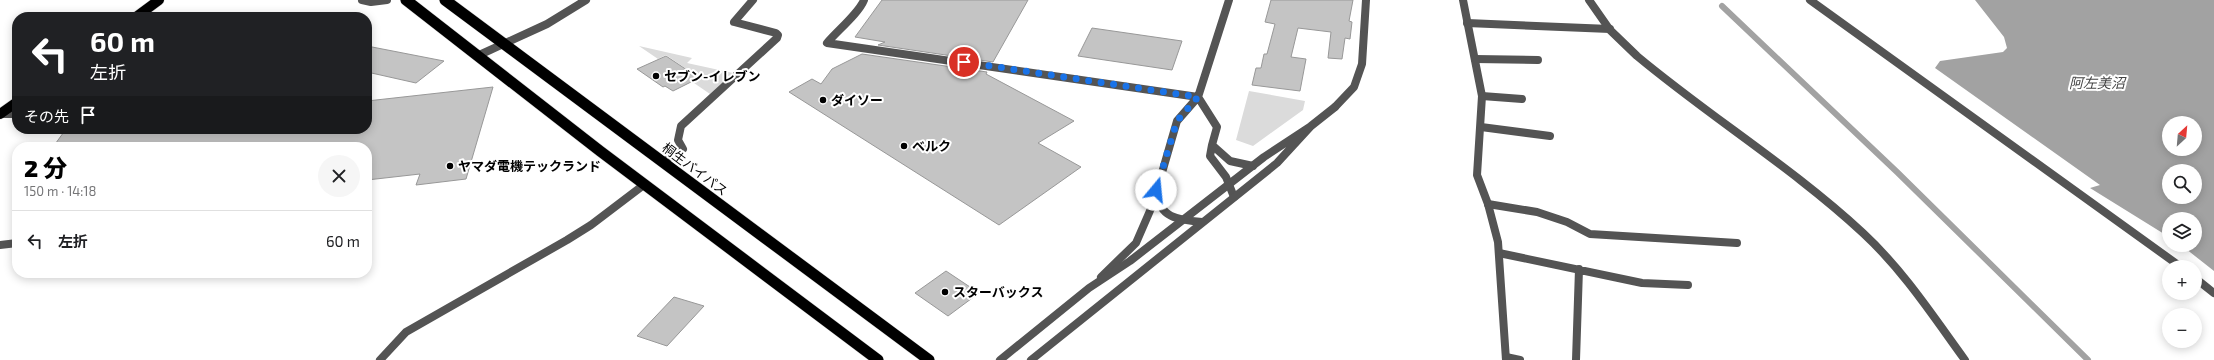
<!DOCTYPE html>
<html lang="ja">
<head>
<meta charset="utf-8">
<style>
	body { margin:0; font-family:"Exo 2","Noto Sans JP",sans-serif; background:#f6f6f6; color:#202124; height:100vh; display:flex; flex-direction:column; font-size:15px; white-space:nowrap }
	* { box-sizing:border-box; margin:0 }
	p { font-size:13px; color:#757577 }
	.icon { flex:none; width:22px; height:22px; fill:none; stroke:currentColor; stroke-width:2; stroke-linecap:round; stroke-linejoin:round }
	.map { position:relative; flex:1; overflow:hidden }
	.details { position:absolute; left:12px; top:142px; width:360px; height:136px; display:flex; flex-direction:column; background:#fff; border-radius:16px; box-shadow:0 2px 10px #0003 }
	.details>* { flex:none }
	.hud { position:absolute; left:12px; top:12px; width:360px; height:122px; border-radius:16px; box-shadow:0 2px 10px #0003; background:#202124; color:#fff; overflow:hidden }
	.needle { width:26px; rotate:26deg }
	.fabs { position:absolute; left:2162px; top:116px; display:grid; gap:8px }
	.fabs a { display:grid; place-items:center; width:40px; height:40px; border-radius:50%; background:#fff; box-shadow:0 2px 10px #0003; font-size:20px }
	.pin { position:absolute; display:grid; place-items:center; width:34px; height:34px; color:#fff; margin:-17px; border:2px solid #fff; border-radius:50%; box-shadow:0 1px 4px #0007 }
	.me { position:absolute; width:44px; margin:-22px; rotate:17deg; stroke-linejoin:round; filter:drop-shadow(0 0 3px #0008) }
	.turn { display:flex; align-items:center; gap:14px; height:84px; padding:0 12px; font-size:18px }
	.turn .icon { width:52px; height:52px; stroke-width:2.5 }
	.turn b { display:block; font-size:28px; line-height:34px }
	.then { display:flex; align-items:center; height:38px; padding:0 12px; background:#0003; gap:8px; font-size:15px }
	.round { display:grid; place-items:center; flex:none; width:42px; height:42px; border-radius:21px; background:#f6f6f6 }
	.head { display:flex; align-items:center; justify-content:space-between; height:68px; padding:0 12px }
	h1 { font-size:24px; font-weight:800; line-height:30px; color:#000 }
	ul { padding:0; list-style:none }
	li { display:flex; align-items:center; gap:12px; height:60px; padding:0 12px; border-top:1px solid #e0e0e0 }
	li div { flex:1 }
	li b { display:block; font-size:15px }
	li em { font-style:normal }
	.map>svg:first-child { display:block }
</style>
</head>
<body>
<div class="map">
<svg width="2214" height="360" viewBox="0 0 2214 360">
	<rect width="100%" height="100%" fill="#fff"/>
	<path fill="#dbdbdb" d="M639,46l53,12 -5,5 46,10 -23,21 -16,-11 7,-4 -35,-24 -8,4z
		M1249,91l56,10 -2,9 -50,36 -17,-6z"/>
	<path fill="#a2a2a2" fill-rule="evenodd" d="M1975,0h239v271l-33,-26h14v-26h-26v18l-79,-49 10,-3 -165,-117 5,-7 63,-9 4,-4 -3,-11zM2169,123h26v26h-26zM2169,171h26v26h-26z"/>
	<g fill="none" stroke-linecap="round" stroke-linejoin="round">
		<path stroke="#a2a2a2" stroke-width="6" d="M1722,6l175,166 191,188"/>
	</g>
	<path fill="#c4c4c4" stroke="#989898" d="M882,0h146l-35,62 -115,-17 7,-3 -30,-5z
		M1271,0h82l-4,21 3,1 -2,17 -5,-1 -3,21 -14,-1 3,-26 -33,-4 -7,29 15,2 -6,32 -48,-6 4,-17h5l3,-14h3l8,-30 -10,-2z
		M1092,28l90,13 -10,29 -94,-14z
		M367,46l77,15 -28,22 -49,-11z
		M862,54l125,18 -1,2 88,47 -36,22 43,24 -82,58 -210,-133 23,-13 9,5 11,-15z
		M666,56l33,22 -26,13 -8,-5 -2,1 -26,-18z
		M493,87l-27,92 -50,6 4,-11 -53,6v-33h-314l13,-18h301v-28z
		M946,271l33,22 -31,23 -33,-23z
		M674,297l30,9 -37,40 -30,-10z"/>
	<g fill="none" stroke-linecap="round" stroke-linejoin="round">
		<g stroke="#dbdbdb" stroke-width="11">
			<path id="primary" d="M136,17l23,-17
				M0,114l17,-12"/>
		</g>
		<g stroke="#dbdbdb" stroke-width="12">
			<path id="trunk" d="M406,0l194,151 278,209
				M445,0l484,360"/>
		</g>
		<path stroke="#545454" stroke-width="8" d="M362,0l9,2 16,-2
			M864,0c-5,13 -27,31 -37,43l371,54 19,30 -5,18 18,16 23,5
			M1467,23l143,6
			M1475,59l63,1
			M1482,96l40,3
			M0,114h17
			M1481,127l69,9
			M1212,145l-2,11 16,21 8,20
			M663,162l20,-13 -5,-9 3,-14 96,-88 1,-3 -2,-2 -42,-11 19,-22
			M1488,204l49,8 30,10 23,12 147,9
			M1202,222c-24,-2 -44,-4 -45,-32l20,-69 21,-24 31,-97
			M0,245l17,-2
			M1499,253l143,30 46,2
			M1101,277l35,-34 20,-46
			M1506,357l14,3
			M1576,360l3,-91"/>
		<path stroke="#545454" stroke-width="8" d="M1463,0l19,96 -5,79 11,29 10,38 8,118
			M1810,0l371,267
			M1335,107l19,-20 8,-23 4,-64
			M2195,278l19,15
			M380,360l26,-28 161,-92 24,-15 54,-41"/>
		<path stroke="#545454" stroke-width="8" d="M1589,0l21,30 27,26c73,61 156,112 226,177 40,37 70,83 102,127
			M477,56l70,-32 39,-24
			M1311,126l24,-19
			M1000,360l89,-72 41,-27 134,-104 47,-31 -34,37 -246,197"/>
		<use href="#primary" stroke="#000" stroke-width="10"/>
		<use href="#trunk" stroke="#000" stroke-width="11"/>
	</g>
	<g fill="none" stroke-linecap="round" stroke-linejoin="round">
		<path stroke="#1a73e8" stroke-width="7" stroke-dasharray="0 12.6" d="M964,62l234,35 -21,24 -21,69"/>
	</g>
	<g fill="#000" stroke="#fff" stroke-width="1.5">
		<circle cx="656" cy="76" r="4"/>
		<circle cx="823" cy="100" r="4"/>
		<circle cx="904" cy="146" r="4"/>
		<circle cx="450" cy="166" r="4"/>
		<circle cx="945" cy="292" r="4"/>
	</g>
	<g text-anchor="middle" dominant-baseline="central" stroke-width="4" stroke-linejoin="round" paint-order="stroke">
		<g font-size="13" font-weight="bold" fill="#000" stroke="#fff" text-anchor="start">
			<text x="664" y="76">セブン-イレブン</text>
			<text x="831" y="100">ダイソー</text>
			<text x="912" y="146">ベルク</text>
			<text x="458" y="166">ヤマダ電機テックランド</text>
			<text x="953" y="292">スターバックス</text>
		</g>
		<g font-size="13" fill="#000" stroke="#fff">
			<text transform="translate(695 169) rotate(37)">桐生バイパス</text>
		</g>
		<g font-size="14" font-style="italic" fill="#434343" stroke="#fff">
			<text x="2097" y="82">阿左美沼</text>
		</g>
	</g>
</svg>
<div class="fabs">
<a><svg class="needle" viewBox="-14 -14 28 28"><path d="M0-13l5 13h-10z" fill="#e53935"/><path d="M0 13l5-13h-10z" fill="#757577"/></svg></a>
<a><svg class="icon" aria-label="search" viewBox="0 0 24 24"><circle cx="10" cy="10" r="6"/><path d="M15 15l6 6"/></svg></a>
<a><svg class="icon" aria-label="layers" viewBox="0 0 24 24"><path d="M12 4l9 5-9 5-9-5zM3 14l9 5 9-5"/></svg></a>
<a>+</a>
<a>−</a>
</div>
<div class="pin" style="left:964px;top:62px;background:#d93025"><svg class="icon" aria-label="arrive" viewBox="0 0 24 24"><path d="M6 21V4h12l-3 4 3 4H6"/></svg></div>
<svg class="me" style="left:1156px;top:190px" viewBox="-20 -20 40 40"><circle r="19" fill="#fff"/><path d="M0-13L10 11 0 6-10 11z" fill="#1a73e8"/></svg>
<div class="hud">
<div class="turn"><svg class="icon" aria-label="left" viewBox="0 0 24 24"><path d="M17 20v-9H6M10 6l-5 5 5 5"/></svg><div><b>60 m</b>左折</div></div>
<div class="then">その先<svg class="icon" aria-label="arrive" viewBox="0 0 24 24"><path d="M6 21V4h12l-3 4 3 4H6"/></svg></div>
</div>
<section class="details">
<div class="head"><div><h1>2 分</h1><p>150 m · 14:18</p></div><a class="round"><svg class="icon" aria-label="close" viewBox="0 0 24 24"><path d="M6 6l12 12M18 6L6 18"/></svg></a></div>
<ul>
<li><svg class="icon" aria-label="left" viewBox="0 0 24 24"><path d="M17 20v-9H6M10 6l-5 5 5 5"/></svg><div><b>左折</b></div><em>60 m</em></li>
</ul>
</section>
</div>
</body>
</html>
